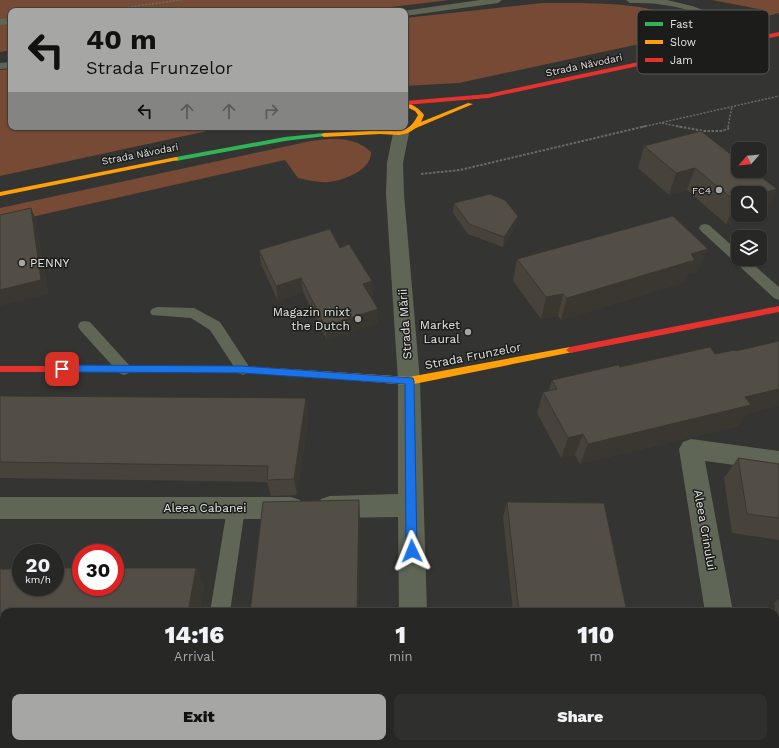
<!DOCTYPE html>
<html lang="en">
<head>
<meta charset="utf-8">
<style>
	body { margin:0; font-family:"Work Sans",sans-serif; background:#2f2f2e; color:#f1f3f6; height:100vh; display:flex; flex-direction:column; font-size:15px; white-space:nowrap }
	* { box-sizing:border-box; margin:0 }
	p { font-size:13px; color:#a4a5a7 }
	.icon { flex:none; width:22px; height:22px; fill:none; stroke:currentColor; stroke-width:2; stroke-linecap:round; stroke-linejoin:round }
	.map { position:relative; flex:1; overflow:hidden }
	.details { position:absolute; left:0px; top:608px; width:779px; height:140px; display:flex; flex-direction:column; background:#272726; border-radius:12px 12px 0 0; box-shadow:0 1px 3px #0004,0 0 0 1px #434443 }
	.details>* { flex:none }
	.hud { position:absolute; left:8px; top:8px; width:400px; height:122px; border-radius:8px; box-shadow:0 1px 3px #0004,0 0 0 1px #434443; background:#a6a6a4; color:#111; overflow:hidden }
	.needle { width:26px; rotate:243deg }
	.tools { position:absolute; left:731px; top:142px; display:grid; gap:8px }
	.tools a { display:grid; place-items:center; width:36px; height:36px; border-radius:8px; background:#272726; box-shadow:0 1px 3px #0004,0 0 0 1px #434443; font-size:20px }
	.speed { position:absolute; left:12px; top:544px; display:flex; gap:8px; font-size:20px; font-weight:700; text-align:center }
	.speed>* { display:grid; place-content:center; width:52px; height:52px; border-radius:50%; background:#272726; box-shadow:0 1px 3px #0004,0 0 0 1px #434443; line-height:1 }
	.speed small { font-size:10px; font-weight:400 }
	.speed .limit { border:6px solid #d22; background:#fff; color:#111 }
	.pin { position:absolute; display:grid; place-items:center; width:34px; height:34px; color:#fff; margin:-17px; border-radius:8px; box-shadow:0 2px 6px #0006 }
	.me { position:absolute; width:44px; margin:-22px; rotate:358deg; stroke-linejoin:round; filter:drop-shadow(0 0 3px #0008) }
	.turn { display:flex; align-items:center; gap:14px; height:84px; padding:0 12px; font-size:18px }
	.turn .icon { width:52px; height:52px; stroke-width:2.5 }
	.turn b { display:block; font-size:28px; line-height:34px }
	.lanes { display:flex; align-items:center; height:38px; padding:0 12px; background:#0003; justify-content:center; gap:20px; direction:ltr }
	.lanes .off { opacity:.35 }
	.eta { display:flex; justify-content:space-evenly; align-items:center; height:68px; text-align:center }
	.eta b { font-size:24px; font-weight:800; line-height:28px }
	.button { display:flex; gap:8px; margin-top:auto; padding:8px 12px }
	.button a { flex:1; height:46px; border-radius:8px; background:#a6a6a4; color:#111; font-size:16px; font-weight:800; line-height:46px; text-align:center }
	.button a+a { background:#2f2f2e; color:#f1f3f6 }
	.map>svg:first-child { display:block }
</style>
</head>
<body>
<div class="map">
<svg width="779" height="748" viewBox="0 0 779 748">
	<rect width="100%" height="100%" fill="#343432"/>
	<path fill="#764a34" d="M0,0h449l-90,11h-348v39l-11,2z
		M712,0h67v13l-15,4v-7z
		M542,3c40,0 107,-2 141,17 6,3 11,7 16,11l-240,52 -54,3v-68z
		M11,69v58h215l-226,49v-106z
		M329,139c17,0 29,1 42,13 1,18 -27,28 -42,30 -10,1 -21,-2 -31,-4l-13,-18 -285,64v-16l311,-67z"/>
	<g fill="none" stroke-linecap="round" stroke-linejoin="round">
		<path stroke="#696c62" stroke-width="1.5" stroke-dasharray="2 1.5" stroke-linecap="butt" d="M100,11l81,-11
			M662,123l19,4
			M642,127l137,-31
			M728,127l4,-21"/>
		<path stroke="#696c62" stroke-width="2" stroke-dasharray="2.5 1.5" stroke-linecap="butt" d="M676,126l28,5h17l7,-2 1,-3
			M421,174l39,-4 186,-44"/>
		<path fill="#5f6656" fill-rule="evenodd" d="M480,0h22l-4,3 -93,13v-5h-2z
			M626,0h41l25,6 36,13 35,20 -5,3 -3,-1c-28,-16 -59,-32 -91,-36 -11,-2 -23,-2 -34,-2z
			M11,18v6l-11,1v-6z
			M11,62v6l-11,1v-6z
			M705,224l4,1 29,26v8h9l32,28v13l-5,-2 -73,-67 -2,-3 2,-3z
			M157,307l37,1 26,14 28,43 2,4 -2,4 -5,2 -5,-2 -28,-43 -19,-12 -39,-3 -2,-3 2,-3z
			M85,321l5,1 39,43 2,4 -2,4 -5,2 -5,-2 -39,-43 -2,-4 2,-4z
			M236,501l6,3 3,5 -15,103h-20l17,-103 3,-5z
			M189,744h22l-1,4h-22z"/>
		<path fill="#5f6656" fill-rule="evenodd" d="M401,128l6,2 2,3 -6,30 1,31 16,187 7,231h-28l-1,-95 -68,1 -9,-3 -4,-8 4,-8 9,-3 68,-2v-113l-12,-187 1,-31 6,-30 2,-3z
			M691,439l88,12v20l-74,-10 28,151h-28l-26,-163 4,-7z
			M0,497h291l9,3 4,8 -4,8 -9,3h-291z
			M401,744h32v4h-32z
			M726,744h32v4h-32z"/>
		<path fill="#30b455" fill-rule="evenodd" d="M324,133l2,1v2l-41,5 -109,20 -3,-2 3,-2 109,-20z"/>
		<path fill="#ff9f0a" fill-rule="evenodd" d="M405,102c8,3 14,6 19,13l-3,7 47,-19 5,1 -57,24 -8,5 -9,2 -19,-1 -56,3 -3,-2 3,-2 46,-2 -5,-4c21,0 40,15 53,-12l-3,-4 -10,-5z
			M176,157l2,1v2l-178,36v-4z
			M570,347l3,1 1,2 -1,2 -164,33 -135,-11 -3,-1 -1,-2 1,-2 3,-1 135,9z"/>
		<path fill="#e5322d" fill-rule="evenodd" d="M779,32v4l-291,62 -83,7v-4l83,-7z
			M779,306v6l-209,41 -4,-3 4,-3z
			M0,366h243l31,2 3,1 1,2 -1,2 -3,1 -31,-2h-243z"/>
	</g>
	<path fill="#47433b" d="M644,146l133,43 -11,22 -28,4h16l-28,9 -39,-34 -18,5 -31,-27z
		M454,203l64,13 -2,10 -13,21 -35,-13 -15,-21z
		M340,248l32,33 1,15h-2l7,13v14l-51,17 -24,-48 -25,9 -17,-37 -2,-14z
		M517,259l181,13 -10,2 -3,8 -124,38 -3,-4 -17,3 -28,-38z
		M715,354l30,61 -7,11 -158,38 -5,-9 -14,3 -24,-45 6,-21 6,-2 3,-10 68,-13z
		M0,396l309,19 -12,80 -26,1 -4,-14 -267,-4z
		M738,458l41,6v76l-47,-7 -8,-55z
		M507,502l120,110h-114l-10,-95z
		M196,568l8,18 -4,26h-196v52h-4v-95z
		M779,599v37l-5,-33z
		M527,744h128l1,4h-128z"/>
	<path fill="#3a3730" d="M695,168l-8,22 -18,5 7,-22z
		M777,189l-11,22 -6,2v-19z
		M738,201v14h16l-28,9 10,-22z
		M31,208l6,15 12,71 -49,12v-16z
		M518,216l-2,10 -13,21 1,-10z
		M708,249l-10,23 -10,2 -3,8 -124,38 6,-22 124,-44z
		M301,278l2,14 -25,9 -2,-15z
		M372,281l1,15 -9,2 -1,-14z
		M563,294l-5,22 -17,3 5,-22z
		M378,309v14l-51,17 -2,-14z
		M779,389v17l-34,9 -7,11 -158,38 8,-20 157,-47z
		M306,398l3,17 -12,80 -3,-16z
		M583,434l-8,21 -14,3 7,-20z
		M359,500l1,19 -1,93h-2z
		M196,568l8,18 -4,26h-12z
		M354,744h2v4h-2z"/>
	<path fill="#534e45" stroke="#3a3730" d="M701,131l37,29v11h15l24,18 -17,5v-1h-22v8l-2,1 -41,-34 -19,5 -32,-27z
		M490,194l15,6 13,16 -14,21 -35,-13 -15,-21z
		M31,208l10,72 -41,10v-75z
		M673,216l35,33 -17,5 4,6 -128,38 -4,-4 -17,3 -29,-38z
		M330,229l10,19 9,-4 23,37 -9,3 15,25 -53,17 -24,-48 -25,8 -17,-36z
		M779,341v48l-34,8 6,8 -163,39 -5,-10 -15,4 -25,-46 14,-3 -5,-9 66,-15 2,2 90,-20 5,7 20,-4 1,1z
		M0,396l306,2 -12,81 -27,1 1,-14 -268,-4z
		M738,458l41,6v54l-32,-4z
		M359,500l-2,112h-107l13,-110z
		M507,502l97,1 23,109h-108z
		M55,568h26v19h34v-19h81l-8,44h-184v37h-4v-80h21v18h34z
		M234,744h120v4h-120z
		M534,744h121l1,4h-121z"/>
	<path fill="#1a73e8" stroke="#114b97" d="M62,365l180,1 171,12 1,3 3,170 -2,3 -3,2 -4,-2 -2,-3 -1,-167 -163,-11 -180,-1 -5,-3z"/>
	<g fill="#a6a6a4" stroke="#1c1c1b" stroke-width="1.5">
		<circle cx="719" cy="190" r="4"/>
		<circle cx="22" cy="263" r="4"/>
		<circle cx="358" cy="319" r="4"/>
		<circle cx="468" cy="332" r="4"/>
	</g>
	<g text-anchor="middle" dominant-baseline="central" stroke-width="3" stroke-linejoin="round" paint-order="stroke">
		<g font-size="10" fill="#e4e4e1" stroke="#1c1c1b">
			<text transform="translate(584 65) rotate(-12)">Strada Năvodari</text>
			<text transform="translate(140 154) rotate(-11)">Strada Năvodari</text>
		</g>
		<g font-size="10" fill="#e4e4e1" stroke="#1c1c1b" text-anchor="end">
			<text x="711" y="190">FC4</text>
		</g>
		<g font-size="12" fill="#e4e4e1" stroke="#1c1c1b" text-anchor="end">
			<text x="30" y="263" text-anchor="start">PENNY</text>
			<text x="350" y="312">Magazin mixt<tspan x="350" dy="14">the Dutch</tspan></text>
			<text x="460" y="325">Market<tspan x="460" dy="14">Laural</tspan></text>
		</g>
		<g font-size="12" fill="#e4e4e1" stroke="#1c1c1b">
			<text transform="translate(405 324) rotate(-94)">Strada Mării</text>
			<text transform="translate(473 356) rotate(-11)">Strada Frunzelor</text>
			<text x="205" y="508">Aleea Cabanei</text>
			<text transform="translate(705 530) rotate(80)">Aleea Crinului</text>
		</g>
	</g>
	<rect x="637" y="10" width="132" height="64" rx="6" fill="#1c1c1b" stroke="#585856" stroke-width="1"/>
	<rect x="645" y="22" width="18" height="4" fill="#30b455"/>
	<rect x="645" y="40" width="18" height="4" fill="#ff9f0a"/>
	<rect x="645" y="58" width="18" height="4" fill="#e5322d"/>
	<g font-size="11" fill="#e4e4e1">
		<text x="670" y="28">Fast</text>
		<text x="670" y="46">Slow</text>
		<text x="670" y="64">Jam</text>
	</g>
</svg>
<div class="tools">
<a><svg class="needle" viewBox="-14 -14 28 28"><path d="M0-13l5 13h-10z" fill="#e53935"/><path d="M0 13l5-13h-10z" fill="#a4a5a7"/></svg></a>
<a><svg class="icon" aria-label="search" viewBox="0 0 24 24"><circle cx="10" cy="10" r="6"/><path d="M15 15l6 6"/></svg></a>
<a><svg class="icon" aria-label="layers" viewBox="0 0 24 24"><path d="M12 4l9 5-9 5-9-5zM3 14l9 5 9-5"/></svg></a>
</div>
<div class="speed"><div>20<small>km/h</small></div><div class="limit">30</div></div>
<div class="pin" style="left:62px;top:369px;background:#d93025"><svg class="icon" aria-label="arrive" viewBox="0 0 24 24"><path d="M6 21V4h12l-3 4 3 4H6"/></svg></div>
<svg class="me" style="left:412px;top:551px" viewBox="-20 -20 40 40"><path d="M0-17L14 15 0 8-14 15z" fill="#1a73e8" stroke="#fff" stroke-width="4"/></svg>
<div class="hud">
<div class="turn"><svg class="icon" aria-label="left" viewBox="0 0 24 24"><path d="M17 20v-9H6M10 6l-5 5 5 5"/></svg><div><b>40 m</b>Strada Frunzelor</div></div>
<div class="lanes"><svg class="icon" aria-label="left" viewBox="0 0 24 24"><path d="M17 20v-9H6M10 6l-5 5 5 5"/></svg><svg class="icon off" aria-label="ahead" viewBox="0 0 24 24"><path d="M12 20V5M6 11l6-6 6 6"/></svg><svg class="icon off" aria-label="ahead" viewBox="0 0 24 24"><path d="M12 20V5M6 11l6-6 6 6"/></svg><svg class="icon off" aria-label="right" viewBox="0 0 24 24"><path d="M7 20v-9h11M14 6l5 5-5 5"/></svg></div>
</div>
<section class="details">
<div class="eta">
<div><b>14:16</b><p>Arrival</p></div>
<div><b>1</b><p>min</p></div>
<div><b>110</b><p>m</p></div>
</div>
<div class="button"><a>Exit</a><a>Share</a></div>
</section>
</div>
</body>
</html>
